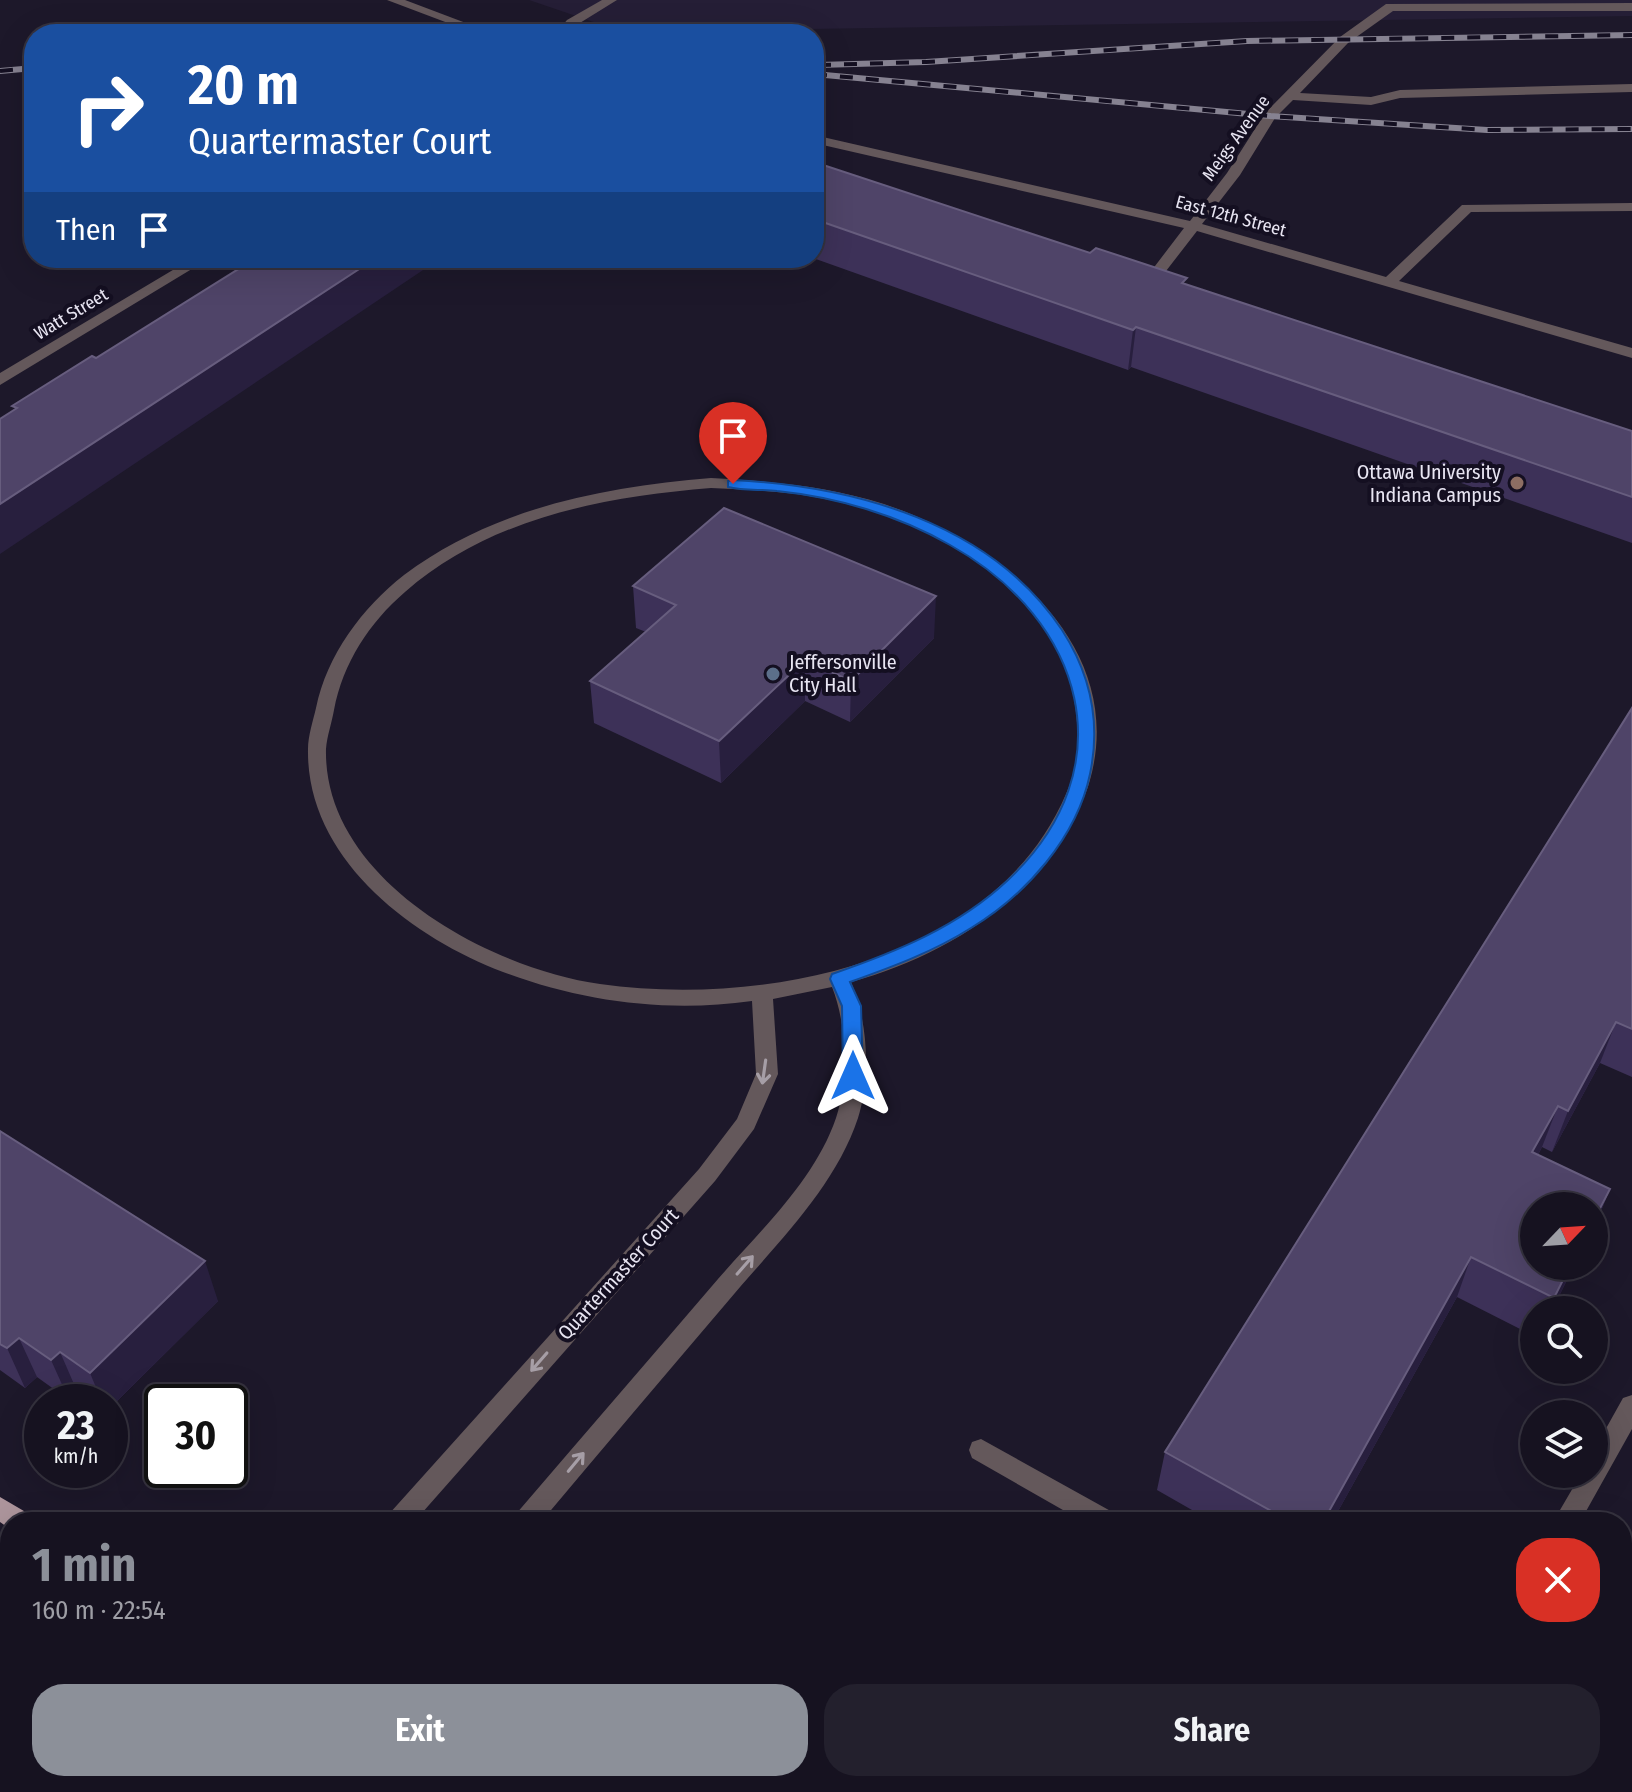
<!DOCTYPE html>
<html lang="en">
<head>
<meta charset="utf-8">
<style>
	body { margin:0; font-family:"Fira Sans Condensed",sans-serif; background:#23202d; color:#f1f3f6; height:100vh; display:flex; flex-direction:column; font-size:30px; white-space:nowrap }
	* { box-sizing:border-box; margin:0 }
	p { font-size:26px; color:#9e9ea5 }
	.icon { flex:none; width:44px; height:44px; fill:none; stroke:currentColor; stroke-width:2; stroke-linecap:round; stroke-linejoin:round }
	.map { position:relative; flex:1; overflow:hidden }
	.drawer { position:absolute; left:0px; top:1512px; width:1632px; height:280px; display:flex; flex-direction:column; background:#161220; border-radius:32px 32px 0 0; box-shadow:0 8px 32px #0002,0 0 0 2px #35323e }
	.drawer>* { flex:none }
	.banner { position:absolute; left:24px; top:24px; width:800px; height:244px; border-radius:32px; box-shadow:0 8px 32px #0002,0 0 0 2px #35323e; background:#1a4fa0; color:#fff; overflow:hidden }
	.needle { width:52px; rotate:65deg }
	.buttons { position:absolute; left:1520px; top:1192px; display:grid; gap:16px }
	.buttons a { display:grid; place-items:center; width:88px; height:88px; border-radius:50%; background:#161220; box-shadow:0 8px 32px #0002,0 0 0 2px #35323e; font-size:40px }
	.speed { position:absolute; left:24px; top:1384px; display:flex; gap:16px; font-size:40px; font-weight:700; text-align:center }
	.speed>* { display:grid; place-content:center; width:104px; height:104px; border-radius:50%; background:#161220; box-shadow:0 8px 32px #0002,0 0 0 2px #35323e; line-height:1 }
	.speed small { font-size:20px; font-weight:400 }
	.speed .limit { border:4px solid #111; border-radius:12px; background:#fff; color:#111 }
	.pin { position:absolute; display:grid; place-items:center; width:68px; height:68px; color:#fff; margin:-82px -34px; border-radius:50% 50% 50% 0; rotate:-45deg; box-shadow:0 0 8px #0007 }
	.pin .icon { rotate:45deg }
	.me { position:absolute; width:88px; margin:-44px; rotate:0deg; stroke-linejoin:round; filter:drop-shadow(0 0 6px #0008) }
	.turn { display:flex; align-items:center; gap:28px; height:168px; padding:0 32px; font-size:36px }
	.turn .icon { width:104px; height:104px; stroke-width:2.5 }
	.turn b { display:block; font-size:56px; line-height:68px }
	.then { display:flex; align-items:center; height:76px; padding:0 32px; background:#0003; gap:16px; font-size:30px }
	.round { display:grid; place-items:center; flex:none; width:84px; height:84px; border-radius:32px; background:#23202d }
	.overview { display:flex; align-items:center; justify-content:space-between; height:136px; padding:0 32px }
	h1 { font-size:48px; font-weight:700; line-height:60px; color:#8c9099 }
	.button { display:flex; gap:16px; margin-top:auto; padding:16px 32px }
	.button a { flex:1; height:92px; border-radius:32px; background:#8c9099; color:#fff; font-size:32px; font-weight:700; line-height:92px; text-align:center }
	.button a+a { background:#23202d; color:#f1f3f6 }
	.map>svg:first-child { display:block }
</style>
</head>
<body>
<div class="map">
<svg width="1632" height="1792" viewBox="0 0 1632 1792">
	<rect width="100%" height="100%" fill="#1d182a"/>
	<path fill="#251e36" d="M529,0h1103v16l-1009,16z"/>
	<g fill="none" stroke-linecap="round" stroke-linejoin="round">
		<path fill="#64585b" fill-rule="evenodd" d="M387,0h18l90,34h-18z
			M602,0h15l-42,26 -7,8h-13l12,-14z
			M1632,3v8h-239l-45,32 -48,50 71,4 29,-7 232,-6v8l-232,6 -29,7 -78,-5 -18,18 -35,57 -38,49 184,53 76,-72 170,-2v8l-161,1 -72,69 233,67v10l-435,-127 -48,62h-10v-6l45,-59 -370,-85v-8l376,86 37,-48 38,-60 75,-76 46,-33z
			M193,258h17l-210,127v-12z
			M711,478c59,3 116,8 173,26 114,38 244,139 206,276 -5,20 -17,37 -27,54 -44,77 -128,125 -212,148 17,39 20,96 7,136 -23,70 -83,127 -129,182 -63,74 -126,148 -188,222h-29l4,-8c67,-78 135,-157 202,-235 42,-48 97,-99 118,-161 13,-39 11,-93 -4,-131l-59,12 5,75 -24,55 -39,52 -301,341h-29l4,-8 310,-345 38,-50 19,-45 -4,-73c-84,12 -170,1 -249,-29 -92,-35 -197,-114 -195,-223 0,-13 5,-28 8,-41 11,-53 46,-100 88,-133 89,-67 199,-88 307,-97zM711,488c40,2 80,3 119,12 99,21 213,81 241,186 9,35 10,75 -5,108 -72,169 -303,213 -466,190 -112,-16 -277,-105 -274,-235 1,-13 6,-27 8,-39 9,-47 35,-87 71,-118 85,-74 197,-95 306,-104z
			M1632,1395v34l-52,93h-27l28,-48h13v-24l29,-52z
			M981,1439l135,75 4,8h-36l-112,-64 -3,-8 3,-8z
			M1417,1782h29l-4,10h-29z"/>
		<path fill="#ad959c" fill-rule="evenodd" d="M0,1497l29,17 4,8h-23v7l-10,-7z
			M373,1782h36l5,10h-36z"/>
		<g stroke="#868291" stroke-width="6">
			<path id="rail" d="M818,65l108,-3 321,-21 385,-6
				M0,71l34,-3
				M814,74l456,42 217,14 145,-1"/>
		</g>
		<use href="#rail" stroke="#140f21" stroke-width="4" stroke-dasharray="13" stroke-linecap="butt"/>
	</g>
	<path fill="#3d3158" d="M814,162l818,269v112l-501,-176 -3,3 -315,-112z
		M633,586l301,52 -84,84 -45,-21 -84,82 -127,-60 -4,-42 56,-49 -10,-4z
		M1632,708v369l-32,-14 -48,89 -10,-5 -4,8 72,34 -16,39v-22l-20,60 -22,44h-18v26l-77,-39 -125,225h-119l-56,-32 8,-38z
		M0,1131l218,170 -108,107v-6h-18l-15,-11 -8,9 -32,-23 -12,11 -25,-18z"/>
	<path fill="#281f3e" d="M376,258h65l-441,296v-50z
		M1136,327l-5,40 -3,3 5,-40z
		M936,596l-2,42 -84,84 1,-41z
		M805,660v41l-84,82 -2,-42z
		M1616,1022l-16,41 -48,89 16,-41z
		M1558,1106l-16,41 -25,46 15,-41z
		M1610,1189l-16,39v-8z
		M1471,1257l-14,40 -125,225h-9z
		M205,1261l13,40 -108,107v-6h-8l-12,-29z
		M1570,1266h4l-22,44h-3z
		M19,1338l18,39 -12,11 -18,-40z
		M60,1352l17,39 -8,9 -18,-40z"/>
	<path fill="#4f4468" stroke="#675d7e" stroke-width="2" d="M814,162l276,91 6,-5 91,30 -5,5 450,148v66l-496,-170 -3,3 -319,-111z
		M256,258h120l-376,246v-85l17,-11 -5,-2 80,-50 4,2z
		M724,508l212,88 -85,85 -46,-21 -86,81 -129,-60 86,-76 -43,-19z
		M1632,708v321l-16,-7 -48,89 -10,-5 -26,46 78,37 -16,31v-14h-60v60h36l-16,32 -83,-41 -148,265h-32l-126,-70z
		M0,1131l205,130 -115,112 -30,-21 -9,8 -32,-22 -12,10 -7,-4z"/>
	<defs><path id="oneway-shaft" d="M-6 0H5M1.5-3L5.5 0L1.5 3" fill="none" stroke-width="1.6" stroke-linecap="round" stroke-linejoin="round" transform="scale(2)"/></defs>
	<g stroke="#a69ea6">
		<use href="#oneway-shaft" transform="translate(764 1072) rotate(98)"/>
		<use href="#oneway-shaft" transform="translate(745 1265) rotate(-49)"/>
		<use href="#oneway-shaft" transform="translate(539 1362) rotate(131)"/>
		<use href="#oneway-shaft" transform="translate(576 1462) rotate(-50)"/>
	</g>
	<path fill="#1a73e8" stroke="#114b97" stroke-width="2" d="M733,480c122,6 258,43 329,150 29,45 39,92 28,144 -13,63 -64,121 -119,154 -38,24 -79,39 -121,54l11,24 2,70 -3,6h-14l-3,-6 -1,-70 -12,-27 2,-5c64,-22 126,-47 176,-94 120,-113 76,-260 -58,-335 -52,-30 -114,-48 -173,-54 -16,-2 -33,0 -49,-4v-6z"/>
	<circle fill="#8d6e63" stroke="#140f21" stroke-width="3" cx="1517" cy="483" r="8"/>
	<circle fill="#5c6f8a" stroke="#140f21" stroke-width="3" cx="773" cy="674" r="8"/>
	<g text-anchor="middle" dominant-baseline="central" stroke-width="8" stroke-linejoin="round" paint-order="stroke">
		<g font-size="18" fill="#e8e5f2" stroke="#140f21">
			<text transform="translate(1236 138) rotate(-54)">Meigs Avenue</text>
			<text transform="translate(1231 216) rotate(15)">East 12th Street</text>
			<text transform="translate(71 314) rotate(-31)">Watt Street</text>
		</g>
		<g font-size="20" fill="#e8e5f2" stroke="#140f21" text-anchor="end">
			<text x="1501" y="472">Ottawa University<tspan x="1501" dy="23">Indiana Campus</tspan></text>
			<text x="789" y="662" text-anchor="start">Jeffersonville<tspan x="789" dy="23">City Hall</tspan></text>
		</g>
		<g font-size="20" fill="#e8e5f2" stroke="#140f21">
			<text transform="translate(618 1274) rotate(-48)">Quartermaster Court</text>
		</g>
	</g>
</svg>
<div class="buttons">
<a><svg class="needle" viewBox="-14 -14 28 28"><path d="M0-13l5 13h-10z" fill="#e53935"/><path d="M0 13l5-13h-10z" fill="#9e9ea5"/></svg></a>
<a><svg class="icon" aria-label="search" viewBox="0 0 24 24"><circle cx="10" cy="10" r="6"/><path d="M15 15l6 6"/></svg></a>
<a><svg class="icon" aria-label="layers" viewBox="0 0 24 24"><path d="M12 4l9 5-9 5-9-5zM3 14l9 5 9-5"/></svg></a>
</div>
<div class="speed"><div>23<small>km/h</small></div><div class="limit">30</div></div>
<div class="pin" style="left:733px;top:484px;background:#d93025"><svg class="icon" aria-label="arrive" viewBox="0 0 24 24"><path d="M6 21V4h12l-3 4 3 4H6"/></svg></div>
<svg class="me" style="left:853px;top:1076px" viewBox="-20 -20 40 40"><path d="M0-17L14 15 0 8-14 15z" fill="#1a73e8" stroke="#fff" stroke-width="4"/></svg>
<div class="banner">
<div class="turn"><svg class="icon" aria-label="right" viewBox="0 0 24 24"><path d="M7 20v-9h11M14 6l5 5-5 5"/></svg><div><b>20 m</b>Quartermaster Court</div></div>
<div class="then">Then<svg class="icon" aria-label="arrive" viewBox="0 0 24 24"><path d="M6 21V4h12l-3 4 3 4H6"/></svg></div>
</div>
<section class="drawer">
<div class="overview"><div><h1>1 min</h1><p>160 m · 22:54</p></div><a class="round" style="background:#d93025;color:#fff"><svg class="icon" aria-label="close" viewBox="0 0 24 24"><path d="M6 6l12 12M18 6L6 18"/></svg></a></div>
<div class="button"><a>Exit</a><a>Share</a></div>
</section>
</div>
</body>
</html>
